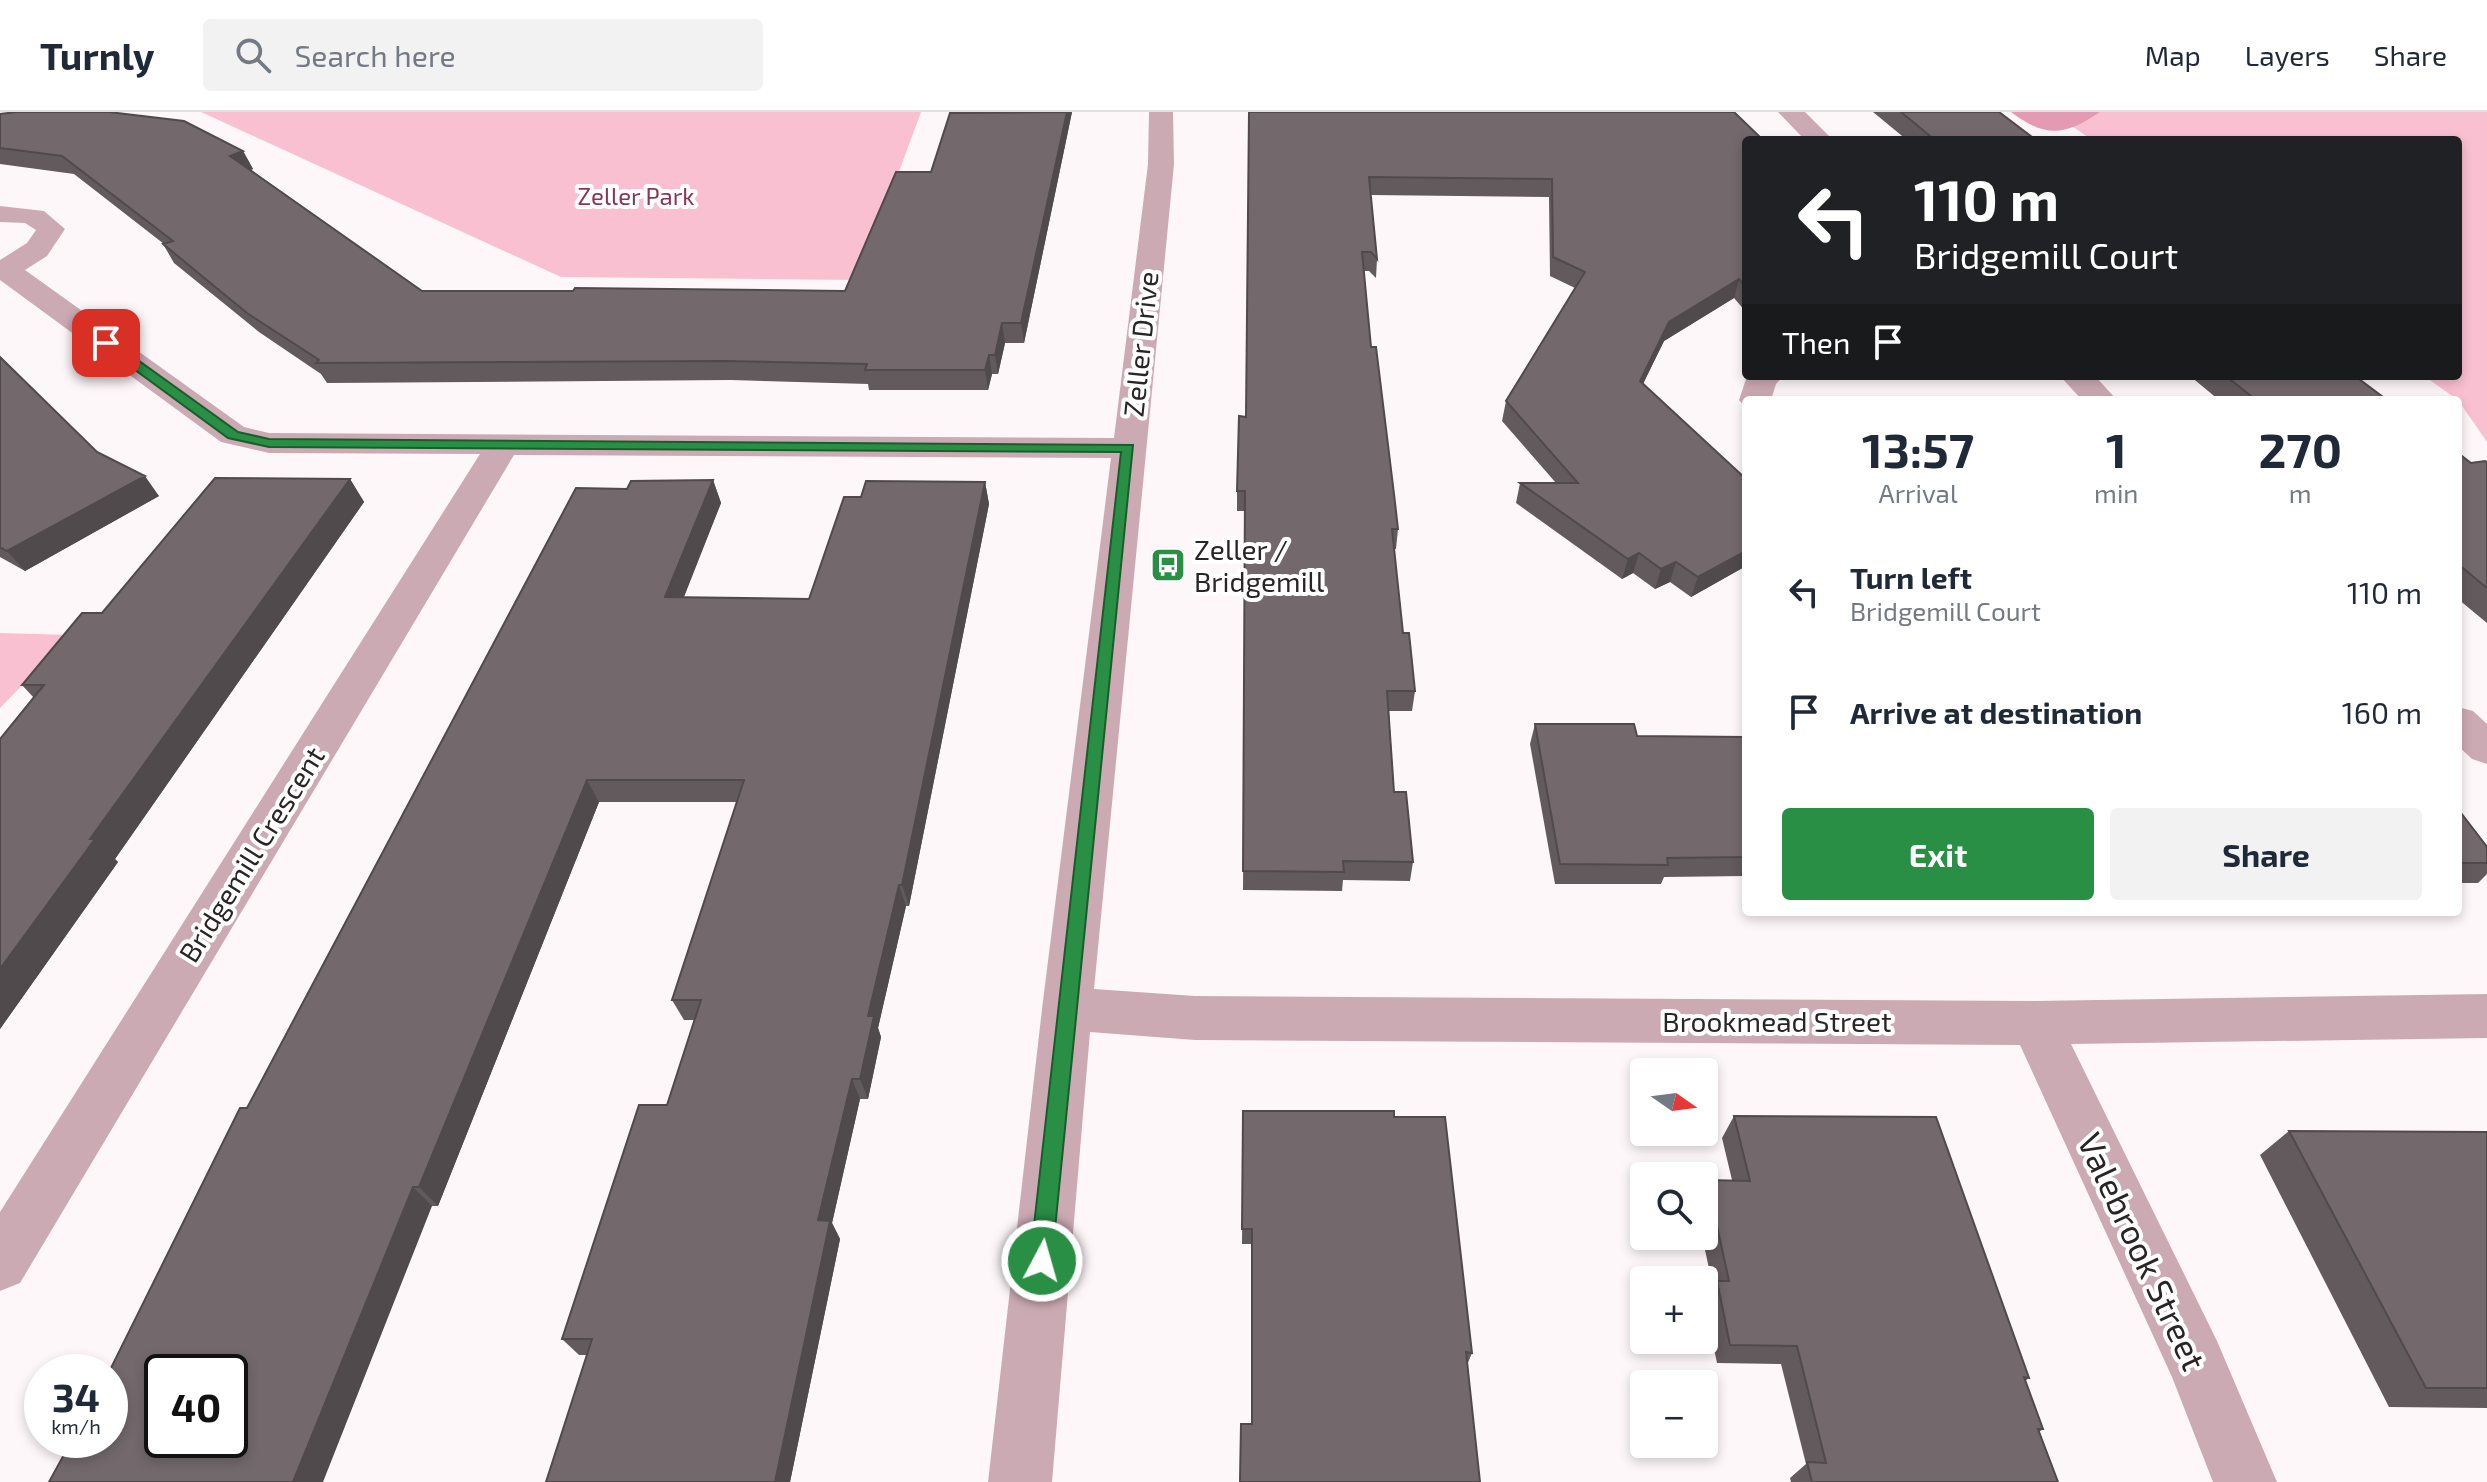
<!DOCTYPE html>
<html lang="en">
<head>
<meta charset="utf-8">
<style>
	body { margin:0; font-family:"Exo 2",sans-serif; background:#f2f2f3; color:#1f2937; height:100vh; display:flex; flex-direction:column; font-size:30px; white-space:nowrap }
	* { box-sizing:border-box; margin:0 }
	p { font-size:26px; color:#747a83 }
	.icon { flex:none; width:44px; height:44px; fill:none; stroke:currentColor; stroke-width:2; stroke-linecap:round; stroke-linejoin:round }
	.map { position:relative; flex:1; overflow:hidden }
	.details { position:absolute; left:1742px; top:284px; width:720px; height:520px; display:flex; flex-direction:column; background:#fff; border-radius:8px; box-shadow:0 4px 12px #0003 }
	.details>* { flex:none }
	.top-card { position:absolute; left:1742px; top:24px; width:720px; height:244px; border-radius:8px; box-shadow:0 4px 12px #0003; background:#202124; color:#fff; overflow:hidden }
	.needle { width:52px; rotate:104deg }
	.buttons { position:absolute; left:1630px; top:946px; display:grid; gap:16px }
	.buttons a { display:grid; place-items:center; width:88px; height:88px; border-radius:8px; background:#fff; box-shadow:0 4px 12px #0003; font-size:40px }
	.speed { position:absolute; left:24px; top:1242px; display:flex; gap:16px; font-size:40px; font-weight:700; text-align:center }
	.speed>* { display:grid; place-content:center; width:104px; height:104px; border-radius:50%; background:#fff; box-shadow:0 4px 12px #0003; line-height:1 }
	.speed small { font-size:20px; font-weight:400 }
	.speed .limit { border:4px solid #111; border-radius:12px; background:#fff; color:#111 }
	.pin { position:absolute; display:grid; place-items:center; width:68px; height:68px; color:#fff; margin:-34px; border-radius:16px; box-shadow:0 4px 12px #0006 }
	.me { position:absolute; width:88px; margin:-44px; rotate:6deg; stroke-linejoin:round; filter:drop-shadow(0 0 6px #0008) }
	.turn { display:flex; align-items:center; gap:28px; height:168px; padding:0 40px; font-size:36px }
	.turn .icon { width:104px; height:104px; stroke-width:2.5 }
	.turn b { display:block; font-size:56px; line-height:68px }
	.then { display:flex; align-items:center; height:76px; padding:0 40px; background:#0003; gap:16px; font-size:30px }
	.eta { display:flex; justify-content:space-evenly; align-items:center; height:136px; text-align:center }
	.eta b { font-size:48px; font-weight:700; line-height:56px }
	.primary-button { display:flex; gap:16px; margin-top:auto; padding:16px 40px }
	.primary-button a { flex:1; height:92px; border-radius:8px; background:#288f45; color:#fff; font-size:32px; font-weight:700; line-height:92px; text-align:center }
	.primary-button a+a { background:#f2f2f3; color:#1f2937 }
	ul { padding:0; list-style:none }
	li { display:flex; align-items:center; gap:24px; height:120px; padding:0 40px }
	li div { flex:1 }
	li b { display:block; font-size:30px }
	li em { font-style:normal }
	header { display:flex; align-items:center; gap:48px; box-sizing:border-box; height:112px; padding:0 40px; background:#fff; border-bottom:2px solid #e0e1e3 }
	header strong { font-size:38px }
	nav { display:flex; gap:44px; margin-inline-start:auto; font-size:28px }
	.search { width:560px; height:72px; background:#f2f2f3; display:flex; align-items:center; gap:20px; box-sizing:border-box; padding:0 28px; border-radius:8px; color:#747a83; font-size:30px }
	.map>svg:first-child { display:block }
</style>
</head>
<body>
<header>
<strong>Turnly</strong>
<div class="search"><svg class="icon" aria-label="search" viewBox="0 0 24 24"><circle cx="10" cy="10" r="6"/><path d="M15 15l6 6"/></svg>Search here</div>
<nav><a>Map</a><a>Layers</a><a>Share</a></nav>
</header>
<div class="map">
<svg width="2487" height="1370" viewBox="0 0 2487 1370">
	<rect width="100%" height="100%" fill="#fef7f9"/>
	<path fill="#f9c0d1" d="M0,0h921l-62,168 -298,-3 -360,-165z
		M2052,0h435v330l-29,-42 -34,-24h34v-236h-366z
		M0,521l71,2 -71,73z"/>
	<path fill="#e49ab2" d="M2011,0h89c-35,24 -55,26 -89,0z"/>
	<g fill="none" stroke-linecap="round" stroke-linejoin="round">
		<path fill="#ccaab4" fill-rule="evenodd" d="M1149,0h24l1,52 -80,825 101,7 840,5 452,-7v44l-416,6 146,297 60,141h-64l-41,-105 -152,-332 -825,-5 -105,-8 -38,450h-64l54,-473 69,-551 -597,-3 -494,828 -20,8v-79l480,-758 -211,-1 -48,-11 -221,-162v-20l27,-17 9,-13 -11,-7 -25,-1v-16l44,5 21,18 -18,27 -22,14 219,157 25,6 845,5 34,-274z
			M1778,0h27l28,28h-28z
			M1747,264h36l-7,8 -5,16h-25v8l-7,-8z
			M2060,264h35l22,24h-35z
			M2458,595l15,4 14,13v40l-15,-5 -14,-13z"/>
	</g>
	<path fill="#635a5d" d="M969,0h103l-48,231h-19l-7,31h-6l-4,16h-119l-1,-6 -137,-4 -404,3 -6,-9 -62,-42 -85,-69 -11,-19h1l-90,-70 -74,-10v-50l243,37 10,18 -2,1 171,121h423l86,-119z
		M1249,0l497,28v172l-12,-14 -70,43 -21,43 103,95v87l-55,31 -21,-15 -15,7 -22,-16 -11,6 -106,-76 4,-20h36l-54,-62 4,-20 69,-113 -25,-12 -1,-79 -178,-2 6,64 -1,19 -7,-7h-5l7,76 27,182 -2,20h-2l9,84 12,58 -3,20h-23l5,81 19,70 -3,19 -67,-1 -1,11 -99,-1 2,-379h-8v-20l9,-74z
		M1873,0h126l37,28h-129z
		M0,245l97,95 62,44 -134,75 -25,-14z
		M2190,264h165l32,24h-168z
		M2458,341l13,10 16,-1v161l-29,-24z
		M350,367l14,23 -249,357 3,3 -118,167 34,-331 -12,-13z
		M713,368l8,23 -38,94 126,2 52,-102 124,-15 4,22 -80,402h-3l-28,122 3,9 -13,62h-8l-28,124 8,16 -50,243h-244l41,-127h-8l-17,-16 105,-234 27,-85h-10l-12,-20 65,-198h-138l-161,404h-6l-322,234 137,-332 380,-619z
		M1535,612l102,12 109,1v139l-82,1 -3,7h-106l-25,-140z
		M2458,697l29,38v27l-9,9h-20z
		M1243,999l151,6 78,236 -5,12 -215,59v-180h-10z
		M1734,1004l295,262 -4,3 18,48 -4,3 19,50h-267l-1,-4 16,-14 -25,-100 -64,-1 -13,-62 9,-14 -11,-51h2v-52l3,-4h25l-10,-42z
		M2289,1019l198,1v276l-98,-1 -129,-252z"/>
	<path fill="#504a4c" d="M1067,0h5l-48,231 -3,-20z
		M243,39l10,18 -13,5 -10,-18z
		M1739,167l-5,19 -70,43 -29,59 5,-19 29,-59z
		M1002,211l3,20 -7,31 -3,-19z
		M989,243l3,19 -4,16 -3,-20z
		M145,364l14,20 -134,75 -18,-20z
		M350,367l14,23 -249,357 3,3 -118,167v-60l90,-130z
		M713,368l8,23 -46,117 -10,-23z
		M985,370l4,22 -80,402 -7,-21z
		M1746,439v15l-55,31 7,-20z
		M1639,441l-6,20 -11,6 6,-20z
		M1676,450l-6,20 -15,7 6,-20z
		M587,668l12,22 -161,404 -19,-19z
		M899,773l7,21 -28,122 3,9 -13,62 -8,-20 8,-63z
		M852,967l8,20 -28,124 8,16 -50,243h-15l43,-262z
		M413,1075l19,19 -109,276h-30z"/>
	<path fill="#73696c" stroke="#504a4c" stroke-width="2" fill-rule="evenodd" d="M16,0h93l75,9 59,30 -13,5 192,135h151l2,-3 270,3 51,-119h35l19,-59 117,-1 -46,211h-19l-7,32h-6l-4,15h-120l2,-6 -143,-3 -408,2 3,-3 -72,-47 -84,-69 10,-3 -111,-85 -62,-8v-34z
		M1249,0h485l29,28h-17v147l-7,-8 -70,43 -29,59 106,98v72l-48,26 -22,-15 -15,7 -22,-16 -11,6 -108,-76h58l-72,-82 79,-129 -32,-15 -1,-78 -183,-2 8,82 -6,-7h-9l9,95h5l18,147 4,35h-6l11,104h6l6,58h-28l7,101h12l7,70 -70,-1 1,11 -101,-1 2,-380h-8l2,-75 7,1z
		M1901,0h98l37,28h-101z
		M0,245l97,95 48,24 -138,75 -7,-4z
		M2226,264h129l32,24h-131z
		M2458,341l13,10 14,-2 2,1v126l-29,-24z
		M215,366l135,1 -260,360h5l-95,130v-230l44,-54h-22l60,-72h20z
		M713,368l-48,117 144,2 35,-102h17l5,-16 119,1 -83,403h-3l-31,131h6l-14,63h-8l-34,141 12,1 -55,261h-229l46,-143h-30l77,-234h28l34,-105h-29l72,-220h-157l-168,407h-6l-120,295h-244l23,-42h38v-68h-1l131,-264h7l329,-620 51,1 4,-8zM162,1260h68v68h-68z
		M1535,612h99l3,12 109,1v120l-79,1 1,7 -108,-1z
		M2458,697l29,38v16h-29z
		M1243,999h151v6h51l27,236 -6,-1 14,130h-240l1,-58h11v-195h-10z
		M1734,1004l202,1 93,261 -5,-1 19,52h-5l20,53h-246l-5,-20 19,1 -29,-117 -67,-1 -13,-64h12l-22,-101 43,1z
		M2289,1019l198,1v256h-61z"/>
	<path fill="#288f45" stroke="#1a5d2d" stroke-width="2" d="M101,228h9l128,92 31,7 864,6 -82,824 -9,3 -8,-3 -4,-8 91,-809 -852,-5 -41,-9 -127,-93z"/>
	<defs>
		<g id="bus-square" transform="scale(1.8)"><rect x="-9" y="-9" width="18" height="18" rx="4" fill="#288f45" stroke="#fff"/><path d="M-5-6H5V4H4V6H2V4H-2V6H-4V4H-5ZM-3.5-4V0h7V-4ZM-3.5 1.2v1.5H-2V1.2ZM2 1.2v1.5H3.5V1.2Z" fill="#fff"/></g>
	</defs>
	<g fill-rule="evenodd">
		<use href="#bus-square" x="1168" y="453"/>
	</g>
	<g text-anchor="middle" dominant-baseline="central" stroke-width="8" stroke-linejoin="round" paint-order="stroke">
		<g font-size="24" fill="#8c3457" stroke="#fff">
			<text x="636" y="83">Zeller Park</text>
		</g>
		<g font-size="28" fill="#292526" stroke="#fff">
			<text transform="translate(1140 232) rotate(-84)">Zeller Drive</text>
			<text transform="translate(251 742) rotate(-58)">Bridgemill Crescent</text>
			<text x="1777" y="909">Brookmead Street</text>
		</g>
		<g font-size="28" fill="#292526" stroke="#fff" text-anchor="start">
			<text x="1194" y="437">Zeller /<tspan x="1194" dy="32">Bridgemill</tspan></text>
		</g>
		<g font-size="34" fill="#292526" stroke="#fff">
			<text transform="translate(2143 1139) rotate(65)">Valebrook Street</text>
		</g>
	</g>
</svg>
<div class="buttons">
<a><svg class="needle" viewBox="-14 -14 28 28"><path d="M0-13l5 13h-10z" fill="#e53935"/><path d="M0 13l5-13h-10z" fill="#747a83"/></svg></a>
<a><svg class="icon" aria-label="search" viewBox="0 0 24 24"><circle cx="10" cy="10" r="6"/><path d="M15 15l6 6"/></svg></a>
<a>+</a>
<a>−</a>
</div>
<div class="speed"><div>34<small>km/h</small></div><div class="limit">40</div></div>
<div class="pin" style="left:106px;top:231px;background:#d93025"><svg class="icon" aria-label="arrive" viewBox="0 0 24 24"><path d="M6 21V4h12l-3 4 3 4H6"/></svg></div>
<svg class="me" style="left:1042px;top:1149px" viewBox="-20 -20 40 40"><circle r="17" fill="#288f45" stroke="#fff" stroke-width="3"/><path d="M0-11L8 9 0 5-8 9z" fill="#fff"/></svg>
<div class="top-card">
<div class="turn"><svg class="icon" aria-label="left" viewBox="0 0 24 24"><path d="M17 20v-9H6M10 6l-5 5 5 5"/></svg><div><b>110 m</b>Bridgemill Court</div></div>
<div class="then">Then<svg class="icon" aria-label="arrive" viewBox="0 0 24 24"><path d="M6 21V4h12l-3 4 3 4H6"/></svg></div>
</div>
<section class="details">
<div class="eta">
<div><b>13:57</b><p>Arrival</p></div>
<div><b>1</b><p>min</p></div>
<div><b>270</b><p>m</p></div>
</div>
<ul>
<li><svg class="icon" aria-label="left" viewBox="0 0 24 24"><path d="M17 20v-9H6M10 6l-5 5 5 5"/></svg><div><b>Turn left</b><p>Bridgemill Court</p></div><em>110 m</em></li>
<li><svg class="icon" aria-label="arrive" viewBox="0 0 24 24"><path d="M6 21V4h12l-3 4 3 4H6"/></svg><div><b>Arrive at destination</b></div><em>160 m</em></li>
</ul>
<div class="primary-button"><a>Exit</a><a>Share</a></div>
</section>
</div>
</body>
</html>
